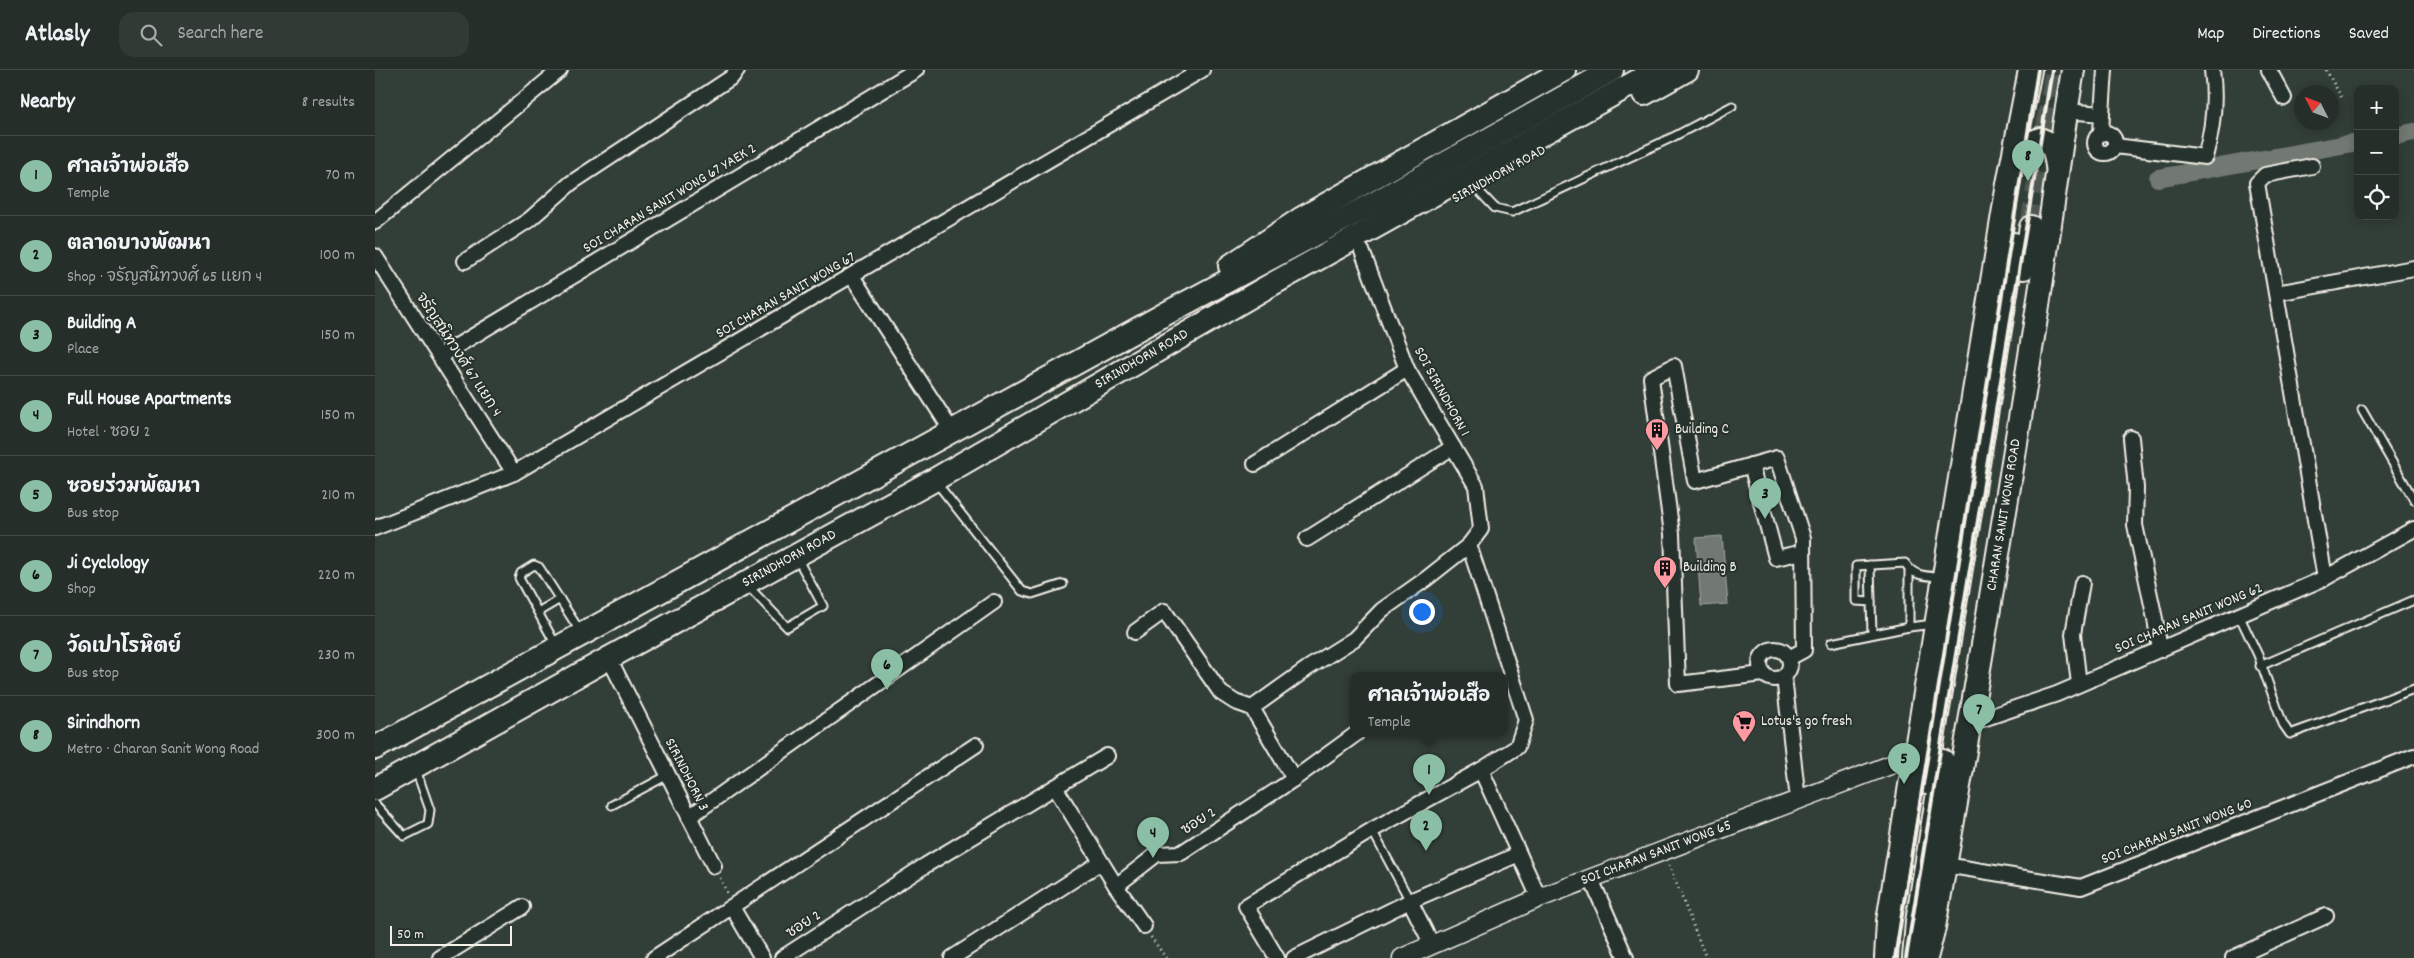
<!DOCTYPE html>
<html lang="en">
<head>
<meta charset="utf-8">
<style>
  body { margin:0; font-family:Dekko,"Playpen Sans Thai",sans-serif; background:#323a36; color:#f1f3f6 }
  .controls { position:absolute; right:15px; top:15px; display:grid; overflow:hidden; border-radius:10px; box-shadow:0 2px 12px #0003 }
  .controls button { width:45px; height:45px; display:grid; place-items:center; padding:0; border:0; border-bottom:1px solid #424a47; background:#262e2a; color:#f1f3f6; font:25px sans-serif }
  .compass { position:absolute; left:1919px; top:15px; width:45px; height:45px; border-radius:50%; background:#262e2a; box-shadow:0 2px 12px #0003; rotate:312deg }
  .scale { position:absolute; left:15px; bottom:12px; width:122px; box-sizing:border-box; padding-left:5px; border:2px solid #f4f1e8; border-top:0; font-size:14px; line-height:18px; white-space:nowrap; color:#f4f1e8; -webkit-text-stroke:4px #26332d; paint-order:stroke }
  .you { position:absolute; left:1046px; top:541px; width:18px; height:18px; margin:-12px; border:4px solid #fff; border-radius:50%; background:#1a73e8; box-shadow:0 0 0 8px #1a73e833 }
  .badge { display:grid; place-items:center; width:32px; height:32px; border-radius:50%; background:#8abfa5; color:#111; font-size:16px; font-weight:700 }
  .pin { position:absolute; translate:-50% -41px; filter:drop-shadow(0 1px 2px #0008) }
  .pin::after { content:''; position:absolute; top:26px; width:18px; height:15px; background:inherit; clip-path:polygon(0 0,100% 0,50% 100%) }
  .popup { position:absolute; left:975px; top:602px; width:158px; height:65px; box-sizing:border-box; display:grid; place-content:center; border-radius:10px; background:#262e2a; filter:drop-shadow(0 1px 4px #0005); font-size:16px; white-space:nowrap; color:#a4a8a8 }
  .popup b { font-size:19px; color:#f1f3f6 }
  .popup::after { content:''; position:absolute; left:50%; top:100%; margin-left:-10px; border:10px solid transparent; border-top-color:#262e2a }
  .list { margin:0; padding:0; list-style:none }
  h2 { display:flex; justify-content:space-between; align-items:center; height:65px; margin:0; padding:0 20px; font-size:21px }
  h2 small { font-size:16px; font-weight:400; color:#a4a8a8 }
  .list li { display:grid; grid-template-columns:32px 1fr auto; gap:15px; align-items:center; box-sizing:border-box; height:80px; padding:0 20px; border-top:1px solid #424a47 }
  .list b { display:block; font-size:19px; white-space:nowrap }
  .list p { margin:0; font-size:16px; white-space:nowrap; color:#a4a8a8 }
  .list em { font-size:16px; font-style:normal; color:#a4a8a8 }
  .icon { flex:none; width:28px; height:28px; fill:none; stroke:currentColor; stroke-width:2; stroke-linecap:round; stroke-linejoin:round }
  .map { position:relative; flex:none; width:2039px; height:888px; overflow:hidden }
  header { display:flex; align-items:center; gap:30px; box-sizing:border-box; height:70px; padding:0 25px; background:#262e2a; border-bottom:1px solid #424a47 }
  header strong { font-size:24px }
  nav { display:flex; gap:28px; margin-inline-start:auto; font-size:18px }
  .search { width:350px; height:45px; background:#323a36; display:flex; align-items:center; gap:12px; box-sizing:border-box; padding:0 18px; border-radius:15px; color:#a4a8a8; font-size:19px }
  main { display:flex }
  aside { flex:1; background:#262e2a }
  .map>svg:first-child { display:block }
  .water { fill:#727972; stroke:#a6a9a1 }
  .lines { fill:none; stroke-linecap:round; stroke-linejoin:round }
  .canal { stroke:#727972; stroke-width:18 }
  .primary-tunnel { stroke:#4f5952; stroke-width:22; stroke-dasharray:22 11; stroke-linecap:butt }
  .service-casing { stroke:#f4f1e8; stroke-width:11 }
  .minor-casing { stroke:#f4f1e8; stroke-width:18 }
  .tertiary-casing { stroke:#f4f1e8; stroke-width:21 }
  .primary-casing { stroke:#f4f1e8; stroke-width:26 }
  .path { stroke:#f4f1e8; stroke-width:3; stroke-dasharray:1 4; stroke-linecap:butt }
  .service { stroke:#26332d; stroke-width:7 }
  .minor { stroke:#26332d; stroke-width:14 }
  .tertiary { stroke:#26332d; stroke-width:18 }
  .primary { stroke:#26332d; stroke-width:22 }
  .rail { stroke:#f4f1e8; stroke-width:4 }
  .labels { text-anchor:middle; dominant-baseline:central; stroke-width:4; stroke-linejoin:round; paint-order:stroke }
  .street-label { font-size:15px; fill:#f4f1e8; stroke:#26332d }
  .poi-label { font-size:15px; fill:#f4f1e8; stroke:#26332d; text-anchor:start }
</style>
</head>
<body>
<header>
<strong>Atlasly</strong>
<div class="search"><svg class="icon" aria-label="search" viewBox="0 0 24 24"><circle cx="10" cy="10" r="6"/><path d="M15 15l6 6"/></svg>Search here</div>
<nav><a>Map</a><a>Directions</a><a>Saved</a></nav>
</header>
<main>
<aside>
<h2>Nearby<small>8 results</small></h2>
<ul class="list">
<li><span class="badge">1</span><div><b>ศาลเจ้าพ่อเสือ</b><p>Temple</p></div><em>70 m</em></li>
<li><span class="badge">2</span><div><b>ตลาดบางพัฒนา</b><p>Shop · จรัญสนิทวงศ์ 65 แยก 4</p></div><em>100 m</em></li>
<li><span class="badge">3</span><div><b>Building A</b><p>Place</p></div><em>150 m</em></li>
<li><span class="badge">4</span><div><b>Full House Apartments</b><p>Hotel · ซอย 2</p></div><em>150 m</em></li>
<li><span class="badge">5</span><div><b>ซอยร่วมพัฒนา</b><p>Bus stop</p></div><em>210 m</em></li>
<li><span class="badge">6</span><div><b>Ji Cyclology</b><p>Shop</p></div><em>220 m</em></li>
<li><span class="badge">7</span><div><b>วัดเปาโรหิตย์</b><p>Bus stop</p></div><em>230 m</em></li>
<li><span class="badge">8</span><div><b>Sirindhorn</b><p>Metro · Charan Sanit Wong Road</p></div><em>300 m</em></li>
</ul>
</aside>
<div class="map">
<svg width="2039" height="888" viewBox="0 0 2039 888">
  <rect width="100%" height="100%" fill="#323e38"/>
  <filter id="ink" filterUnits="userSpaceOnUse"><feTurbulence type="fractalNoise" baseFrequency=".02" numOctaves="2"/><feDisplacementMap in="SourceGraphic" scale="10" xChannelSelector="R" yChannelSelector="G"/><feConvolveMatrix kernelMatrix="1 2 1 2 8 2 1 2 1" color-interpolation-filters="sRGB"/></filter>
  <g filter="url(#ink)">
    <polygon class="water" points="1347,466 1353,534 1326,536 1321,468"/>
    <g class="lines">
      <g class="canal">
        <polyline points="2020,66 2039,62"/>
        <polyline points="1783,108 1983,72"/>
      </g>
      <polyline class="primary-tunnel" points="1656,157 1681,0"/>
      <g class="service-casing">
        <g id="service">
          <polyline points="1101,118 1120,138 1137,142 1298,67 1357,36"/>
          <polyline points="1987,340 2039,430"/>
          <polyline points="561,412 647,521 657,524 688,514"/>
          <polyline points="1495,495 1496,532"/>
          <polyline points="373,516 412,557 448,536 422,488"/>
          <polyline points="163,542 185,529"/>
          <polyline points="1864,545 1883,585 1908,654 1915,664 2039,619"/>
          <polyline points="1534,557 1534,500"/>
          <path d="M1497,564L1496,532L1481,531V496L1530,493C1539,507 1551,506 1567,507"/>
          <polyline points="1456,573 1534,557 1559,554"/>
          <polyline points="181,575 144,508 146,503 159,495 164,497 205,561"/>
          <polyline points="1885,596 2039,530"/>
          <polyline points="0,734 29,766 53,754 55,740 41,700"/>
          <polyline points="237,735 293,705"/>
          <polyline points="997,760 1035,831"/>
        </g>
      </g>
      <g class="minor-casing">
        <g id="minor">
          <polyline points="1894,0 1909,28"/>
          <polyline points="1691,41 1727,44 1726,64"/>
          <polyline points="1727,44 1730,0"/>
          <circle cx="1730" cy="73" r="10"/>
          <path d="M1740,76L1830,87C1838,59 1841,29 1837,0"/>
          <polyline points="1937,96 1890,105 1882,113 1950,508"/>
          <polyline points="0,152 185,0"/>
          <polyline points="0,186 139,403"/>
          <polyline points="90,191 154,150 196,113 357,7 362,0"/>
          <polyline points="477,206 577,361"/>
          <polyline points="1901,223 2039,198"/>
          <polyline points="65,286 541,0"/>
          <polyline points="1756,368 1761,418 1760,455 1780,549 1785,580"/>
          <polyline points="880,394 1032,299"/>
          <polyline points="1376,395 1401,488 1428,482"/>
          <polyline points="0,458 139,403 827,0"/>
          <polyline points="932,469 1078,377"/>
          <polyline points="760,562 789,541 846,623 860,632 877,638"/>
          <circle cx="1400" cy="594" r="15"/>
          <polyline points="234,588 339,796"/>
          <polyline points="1388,604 1303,614 1297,464 1276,308 1299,296 1320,411 1402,388 1428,468 1429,580 1414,588"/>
          <polyline points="1409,607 1423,730"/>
          <polyline points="1704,614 1698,564 1707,513"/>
          <polyline points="1596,653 1682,624 1950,508 2039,459"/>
          <polyline points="1106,700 1164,828"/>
          <polyline points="919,709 981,664"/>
          <polyline points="680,717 732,686"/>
          <polyline points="314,747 619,532"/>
          <polyline points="1570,795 1706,817 2039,686"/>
          <polyline points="1216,809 1251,888"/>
          <polyline points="741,816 769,856"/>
          <polyline points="1035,831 1057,875"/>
          <polyline points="357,837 387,888"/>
          <polyline points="65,888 147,837"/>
          <polyline points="279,888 601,675"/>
          <polyline points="407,888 551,795 680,717 741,816 782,784 806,783 919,709 877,638 933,598 979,569 1007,540 1051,509 1094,475 1106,459 1101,416 1032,299 987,181"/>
          <polyline points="577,888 726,792"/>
          <polyline points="902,888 871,836 997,760 1106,700 1142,677 1151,650 1094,475"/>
          <polyline points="919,888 1035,831 1144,784"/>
          <polyline points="1858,888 1951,846"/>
        </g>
      </g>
      <g class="tertiary-casing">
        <g id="tertiary">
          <path id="s1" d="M1027,888L1164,828L1539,686"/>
        </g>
      </g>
      <g class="primary-casing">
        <g id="primary">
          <polyline points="1269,24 1312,0"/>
          <path d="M1639,92L1649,76L1665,69C1679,74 1680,82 1682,96"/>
          <polyline points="855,196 927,148 1189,0"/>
          <polyline points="1649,198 1656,157"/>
          <polyline points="0,678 792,243 1001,132 1237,0"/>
          <polyline points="1551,712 1639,174"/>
          <path id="s2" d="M0,719L234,588L559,410L892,217L1282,0"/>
          <polyline points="1511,888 1513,851 1609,260 1633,114 1655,0"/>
          <polyline points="1539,888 1542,852 1568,691"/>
          <path id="s3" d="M1551,888L1559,857C1597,648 1631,438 1664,229C1676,152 1685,76 1698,0"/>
        </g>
      </g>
      <g class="path">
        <polyline points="1951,0 1967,28"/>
        <polyline points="1294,795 1331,888"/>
        <polyline points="345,808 352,823"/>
        <polyline points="776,867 791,888"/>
      </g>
      <use href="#service" class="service"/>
      <use href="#minor" class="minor"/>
      <use href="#tertiary" class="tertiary"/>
      <use href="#primary" class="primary"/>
      <g class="rail">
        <polyline points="1520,888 1663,0"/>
        <polyline points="1531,888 1677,0"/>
      </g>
    </g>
  </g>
  <defs>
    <g id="building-pin" transform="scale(1.25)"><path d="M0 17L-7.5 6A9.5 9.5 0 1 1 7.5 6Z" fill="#ff9aa2" stroke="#26332d"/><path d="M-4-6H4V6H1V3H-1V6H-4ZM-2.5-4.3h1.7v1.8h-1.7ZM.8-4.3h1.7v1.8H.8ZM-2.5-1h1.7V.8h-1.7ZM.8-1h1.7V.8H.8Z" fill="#111"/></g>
    <g id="supermarket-pin" transform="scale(1.25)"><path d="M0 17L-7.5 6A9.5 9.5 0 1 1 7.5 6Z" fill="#ff9aa2" stroke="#26332d"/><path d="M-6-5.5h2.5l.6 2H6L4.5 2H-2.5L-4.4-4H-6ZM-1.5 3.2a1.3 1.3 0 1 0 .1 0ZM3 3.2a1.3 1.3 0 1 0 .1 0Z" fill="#111"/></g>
  </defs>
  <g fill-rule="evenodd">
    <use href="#building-pin" x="1282" y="360"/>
    <use href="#building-pin" x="1290" y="498"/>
    <use href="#supermarket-pin" x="1369" y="652"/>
  </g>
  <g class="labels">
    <g class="street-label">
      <text transform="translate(1124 105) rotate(-29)">SIRINDHORN ROAD</text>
      <text transform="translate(295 129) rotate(-31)">SOI CHARAN SANIT WONG 67 YAEK 2</text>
      <text transform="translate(411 226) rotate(-30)">SOI CHARAN SANIT WONG 67</text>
      <text transform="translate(83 285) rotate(57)">จรัญสนิทวงศ์ 67 แยก 4</text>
      <text stroke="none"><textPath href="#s2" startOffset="879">SIRINDHORN ROAD</textPath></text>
      <text transform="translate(1066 322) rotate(61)">SOI SIRINDHORN 1</text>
      <text stroke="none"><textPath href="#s3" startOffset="450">CHARAN SANIT WONG ROAD</textPath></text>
      <text stroke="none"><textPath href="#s2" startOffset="474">SIRINDHORN ROAD</textPath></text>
      <text transform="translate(1814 549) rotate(-23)">SOI CHARAN SANIT WONG 62</text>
      <text transform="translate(311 705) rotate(63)">SIRINDHORN 3</text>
      <text transform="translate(824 752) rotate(-33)">ซอย 2</text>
      <text transform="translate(1802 762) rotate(-21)">SOI CHARAN SANIT WONG 60</text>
      <text stroke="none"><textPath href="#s1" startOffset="275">SOI CHARAN SANIT WONG 65</textPath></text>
      <text transform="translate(429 855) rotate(-33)">ซอย 2</text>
    </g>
    <g class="poi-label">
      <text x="1300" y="360">Building C</text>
      <text x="1308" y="498">Building B</text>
      <text x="1386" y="652">Lotus's go fresh</text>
    </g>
  </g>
</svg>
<div class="controls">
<button>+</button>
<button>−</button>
<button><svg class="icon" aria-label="locate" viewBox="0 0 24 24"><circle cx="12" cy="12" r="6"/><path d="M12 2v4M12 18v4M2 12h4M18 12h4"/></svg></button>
</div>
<svg class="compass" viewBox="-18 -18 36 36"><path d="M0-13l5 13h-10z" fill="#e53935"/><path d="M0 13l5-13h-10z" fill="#a4a8a8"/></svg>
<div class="scale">50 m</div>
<div class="you"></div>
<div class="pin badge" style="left:1054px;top:725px">1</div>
<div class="popup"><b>ศาลเจ้าพ่อเสือ</b>Temple</div>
<div class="pin badge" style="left:1051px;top:781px">2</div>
<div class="pin badge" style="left:1390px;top:449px">3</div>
<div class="pin badge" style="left:778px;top:788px">4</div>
<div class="pin badge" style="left:1529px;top:714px">5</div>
<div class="pin badge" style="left:512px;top:620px">6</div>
<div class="pin badge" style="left:1604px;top:665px">7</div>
<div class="pin badge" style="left:1653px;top:111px">8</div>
</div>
</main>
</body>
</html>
